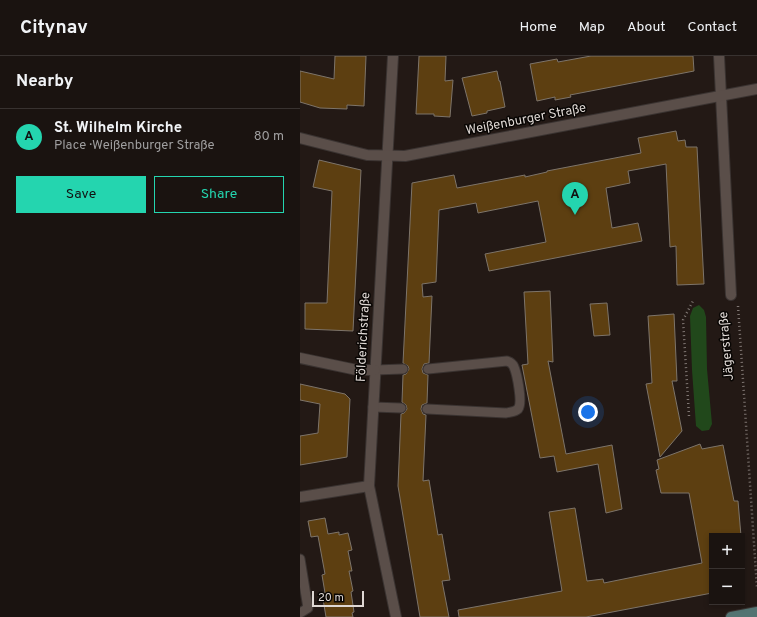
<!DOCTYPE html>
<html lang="en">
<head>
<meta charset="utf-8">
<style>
  body { margin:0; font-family:Overpass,sans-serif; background:#27201e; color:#f1f3f6 }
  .controls { position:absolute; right:12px; bottom:12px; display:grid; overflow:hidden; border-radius:0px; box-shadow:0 2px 6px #0003 }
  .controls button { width:36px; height:36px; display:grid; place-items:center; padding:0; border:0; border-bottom:1px solid #383230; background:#1a1310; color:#f1f3f6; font:20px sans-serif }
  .scale { position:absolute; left:12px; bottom:10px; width:52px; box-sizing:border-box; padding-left:4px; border:2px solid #dfd8d4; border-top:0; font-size:11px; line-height:14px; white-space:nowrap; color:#dfd8d4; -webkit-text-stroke:3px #090604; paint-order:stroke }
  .you { position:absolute; left:288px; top:356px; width:14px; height:14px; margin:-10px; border:3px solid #fff; border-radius:50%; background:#1a73e8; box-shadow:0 0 0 6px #1a73e833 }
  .badge { display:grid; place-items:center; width:26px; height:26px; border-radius:50%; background:#24d5af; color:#111; font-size:13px; font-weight:700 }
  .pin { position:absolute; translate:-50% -33px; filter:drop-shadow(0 1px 2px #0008) }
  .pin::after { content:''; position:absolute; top:21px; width:14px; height:12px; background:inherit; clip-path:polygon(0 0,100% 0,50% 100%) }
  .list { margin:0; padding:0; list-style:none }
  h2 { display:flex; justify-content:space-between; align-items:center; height:52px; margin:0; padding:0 16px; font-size:17px }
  h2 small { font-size:13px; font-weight:400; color:#9f9e9f }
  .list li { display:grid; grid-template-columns:26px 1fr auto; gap:12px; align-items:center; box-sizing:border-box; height:56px; padding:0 16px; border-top:1px solid #383230 }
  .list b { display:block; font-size:15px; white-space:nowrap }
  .list p { margin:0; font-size:13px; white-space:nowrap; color:#9f9e9f }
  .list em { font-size:13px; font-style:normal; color:#9f9e9f }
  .actions { display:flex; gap:8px; padding:12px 16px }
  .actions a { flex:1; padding:9px 0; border:1px solid #24d5af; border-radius:0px; text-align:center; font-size:14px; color:#24d5af }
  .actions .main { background:#24d5af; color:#111 }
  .map { position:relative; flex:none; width:457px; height:561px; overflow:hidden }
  header { display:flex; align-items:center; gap:24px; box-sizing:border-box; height:56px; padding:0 20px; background:#1a1310; border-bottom:1px solid #383230 }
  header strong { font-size:19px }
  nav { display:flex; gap:22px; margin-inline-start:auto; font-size:14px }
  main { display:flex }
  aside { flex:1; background:#1a1310 }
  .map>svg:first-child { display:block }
  .green { fill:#21481b }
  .building { fill:#5d3f11; stroke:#7d746a }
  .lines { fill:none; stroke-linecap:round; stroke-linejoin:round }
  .lane-casing { stroke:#3a3331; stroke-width:11 }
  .street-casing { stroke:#3a3331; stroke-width:12 }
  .secondary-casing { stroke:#3a3331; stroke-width:12 }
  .path { stroke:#7f7672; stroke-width:2.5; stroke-dasharray:1 3; stroke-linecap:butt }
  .lane { stroke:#5a4e49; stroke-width:9 }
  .street { stroke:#5a4e49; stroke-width:10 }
  .secondary { stroke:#537472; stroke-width:10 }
  .labels { text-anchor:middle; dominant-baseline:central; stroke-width:3; stroke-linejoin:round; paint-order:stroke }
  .street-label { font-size:13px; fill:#dfd8d4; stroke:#090604 }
</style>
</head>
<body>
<header>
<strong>Citynav</strong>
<nav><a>Home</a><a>Map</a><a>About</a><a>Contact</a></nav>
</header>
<main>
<aside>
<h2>Nearby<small></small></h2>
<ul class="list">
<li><span class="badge">A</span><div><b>St. Wilhelm Kirche</b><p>Place · Weißenburger Straße</p></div><em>80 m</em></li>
</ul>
<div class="actions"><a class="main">Save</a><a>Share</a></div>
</aside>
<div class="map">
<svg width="457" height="561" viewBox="0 0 457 561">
  <rect width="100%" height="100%" fill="#231915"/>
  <polygon class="green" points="399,249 404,254 406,261 407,313 412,368 409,374 402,375 396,370 392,314 390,260 393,252"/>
  <g class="building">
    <polygon points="35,0 66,0 64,50 47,49 47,53 20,52 0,46 0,15 34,23"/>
    <polygon points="119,0 146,0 145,25 153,24 150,61 134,60 134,58 116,58"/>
    <polygon points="291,0 393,0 394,15 270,39 271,41 255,44 255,41 237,45 230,8 257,3 258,6"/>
    <polygon points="197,15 199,25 200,25 205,51 187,55 187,57 172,60 162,22"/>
    <polygon points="376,75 378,85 385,84 386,91 397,91 404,228 377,229 376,190 370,191 366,108 328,115 330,127 306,132 312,172 338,167 342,185 189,215 185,198 246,186 238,145 178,157 176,147 139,154 136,226 122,228 123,241 132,240 129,307 124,308 122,313 123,317 128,319 127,347 122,349 121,353 123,358 126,359 123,425 129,424 138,479 142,478 150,524 142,525 149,561 120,561 98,430 101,358 104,357 107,353 106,349 102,346 103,319 106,318 109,313 108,310 103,307 112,127 154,119 157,132 225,119 225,121 247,116 247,115 341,97 338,82"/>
    <polygon points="19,104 61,114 53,275 5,273 5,247 27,247 32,135 13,131"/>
    <polygon points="250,235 253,306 248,305 266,398 312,389 322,453 306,457 298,408 257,416 254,400 240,402 222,309 228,308 224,236"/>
    <polygon points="307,247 310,279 294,280 290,248"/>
    <polygon points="374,258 377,325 372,325 382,375 360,401 346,328 352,327 348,260"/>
    <polygon points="0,328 45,338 50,343 47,401 0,409 0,380 18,377 20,348 0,344"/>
    <polygon points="400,388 402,393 423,389 434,445 438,445 441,480 412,480 412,537 286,561 159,561 158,554 262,535 249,456 275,452 287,525 303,523 304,527 402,507 389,437 361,437 356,414 359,413 357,404"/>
    <polygon points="25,462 28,478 39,476 39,479 48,477 52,494 48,495 52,515 49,515 53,535 51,536 54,556 52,557 53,561 26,561 22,537 25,537 22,519 25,518 18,480 11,481 8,465"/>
  </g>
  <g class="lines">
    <g class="lane-casing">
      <g id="lane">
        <polyline points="75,314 103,313"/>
        <polyline points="73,351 101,352"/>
        <path d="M127,353L206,357C210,356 215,356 218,353C223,347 217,318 214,311C213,308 210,306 207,305L128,313"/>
        <polyline points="0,503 8,552 0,557"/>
      </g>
    </g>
    <g class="street-casing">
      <g id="street">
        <polyline points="93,0 69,430 96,561"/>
        <polyline points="419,0 431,239"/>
        <polyline points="0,82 67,99 105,100 457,33"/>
        <polyline points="0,302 57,314 75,314"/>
        <polyline points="0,441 69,430"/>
      </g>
    </g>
    <g class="secondary-casing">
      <polyline id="secondary" points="431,561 457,556"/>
    </g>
    <g class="path">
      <polyline points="438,250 457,532"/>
      <polyline points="389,360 383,264 393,245"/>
    </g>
    <use href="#lane" class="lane"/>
    <use href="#street" class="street"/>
    <use href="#secondary" class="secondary"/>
  </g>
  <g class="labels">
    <g class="street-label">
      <text transform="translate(226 64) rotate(-11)">Weißenburger Straße</text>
      <text transform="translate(64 281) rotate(-87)">Földerichstraße</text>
      <text transform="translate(427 290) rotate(-95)">Jägerstraße</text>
    </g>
  </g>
</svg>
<div class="controls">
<button>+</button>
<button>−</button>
</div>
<div class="scale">20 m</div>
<div class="you"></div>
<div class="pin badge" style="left:275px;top:159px">A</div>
</div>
</main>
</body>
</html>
